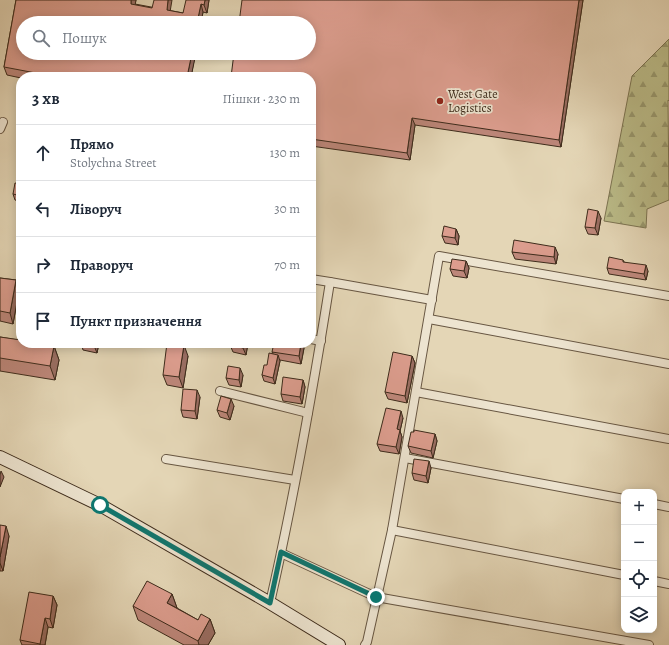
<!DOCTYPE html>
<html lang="uk">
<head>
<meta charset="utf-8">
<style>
  body { margin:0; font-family:Alegreya,serif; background:#f2f2f3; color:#1f2937 }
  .controls { position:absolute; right:12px; bottom:12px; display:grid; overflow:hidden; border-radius:8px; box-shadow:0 2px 10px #0003 }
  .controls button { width:36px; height:36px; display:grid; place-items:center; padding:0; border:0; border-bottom:1px solid #e0e1e3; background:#fff; color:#1f2937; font:20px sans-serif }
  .stop { position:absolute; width:12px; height:12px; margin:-9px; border:3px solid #0f766e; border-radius:50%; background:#fff }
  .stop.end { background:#0f766e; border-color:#fff; box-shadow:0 1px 4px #0008 }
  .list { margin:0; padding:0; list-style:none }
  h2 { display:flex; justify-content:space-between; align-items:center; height:52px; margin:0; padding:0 16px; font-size:17px }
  h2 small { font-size:13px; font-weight:400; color:#747a83 }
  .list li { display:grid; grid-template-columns:26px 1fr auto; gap:12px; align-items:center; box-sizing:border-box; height:56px; padding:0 16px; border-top:1px solid #e0e1e3 }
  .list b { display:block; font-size:15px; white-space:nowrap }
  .list p { margin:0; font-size:13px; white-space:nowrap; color:#747a83 }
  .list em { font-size:13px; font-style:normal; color:#747a83 }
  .icon { flex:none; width:22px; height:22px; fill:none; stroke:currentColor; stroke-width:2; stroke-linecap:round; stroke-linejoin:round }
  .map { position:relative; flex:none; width:669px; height:645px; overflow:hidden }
  .search { position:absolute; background:#fff; box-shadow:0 2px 10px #0003; left:16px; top:16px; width:300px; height:44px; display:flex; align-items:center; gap:10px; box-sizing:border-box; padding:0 14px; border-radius:22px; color:#747a83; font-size:15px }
  .panel { position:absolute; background:#fff; box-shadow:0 2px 10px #0003; left:16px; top:72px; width:300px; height:276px; border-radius:16px }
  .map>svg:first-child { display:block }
  .forest { fill:url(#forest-firs); stroke:#7c7452 }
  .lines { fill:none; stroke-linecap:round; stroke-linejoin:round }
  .minor-casing { stroke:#675642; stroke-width:10 }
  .secondary-casing { stroke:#3d2b1b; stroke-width:14 }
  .minor { stroke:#ede4d0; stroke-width:8 }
  .secondary { stroke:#ede4d0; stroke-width:12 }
  .wall { fill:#bd877a; stroke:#3d2b1b }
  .shaded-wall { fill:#9a6e63; stroke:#3d2b1b }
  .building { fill:#dc9d8e; stroke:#3d2b1b }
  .route { stroke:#0f766e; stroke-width:5 }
  .poi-dot { fill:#8f2418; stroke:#ede4d0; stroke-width:1.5 }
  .labels { text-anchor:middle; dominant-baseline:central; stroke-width:3.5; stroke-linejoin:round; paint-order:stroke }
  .poi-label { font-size:12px; fill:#3d2b1b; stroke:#ede4d0; text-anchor:start }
</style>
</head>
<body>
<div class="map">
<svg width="669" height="645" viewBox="0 0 669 645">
  <defs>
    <pattern id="forest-firs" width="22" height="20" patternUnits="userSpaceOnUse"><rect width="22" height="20" fill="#bbbc89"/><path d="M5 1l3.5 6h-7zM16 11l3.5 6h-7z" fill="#99996f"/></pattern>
  </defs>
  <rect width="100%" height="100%" fill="#e4d6b6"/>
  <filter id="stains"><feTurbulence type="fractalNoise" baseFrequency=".005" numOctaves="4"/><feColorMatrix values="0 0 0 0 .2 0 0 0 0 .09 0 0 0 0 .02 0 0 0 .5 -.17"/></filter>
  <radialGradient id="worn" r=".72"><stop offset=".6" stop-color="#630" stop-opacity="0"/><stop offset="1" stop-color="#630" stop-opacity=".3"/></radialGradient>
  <polygon class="forest" points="669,39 669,101 668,100 669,200 647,209 646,228 604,221 632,76"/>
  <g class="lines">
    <g class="minor-casing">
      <g id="minor">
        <polyline points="0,129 3,122"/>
        <polyline points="311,279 330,282"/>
        <polyline points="429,319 669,364"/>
        <polyline points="311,339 321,341"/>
        <polyline points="220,391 308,413"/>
        <polyline points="416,392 669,439"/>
        <polyline points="405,458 624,499"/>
        <polyline points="166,459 295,480"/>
        <polyline points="654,504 669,507"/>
        <polyline points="392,530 624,575"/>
        <polyline points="281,553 376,597 649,645"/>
        <polyline points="654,581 669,584"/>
        <path d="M270,603C294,497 313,390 330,282L432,300"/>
        <polyline points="365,645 367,642 392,530 439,256 669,296"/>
      </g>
    </g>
    <g class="secondary-casing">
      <polyline id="secondary" points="0,457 100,505 270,603 339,645"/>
    </g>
    <use href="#minor" class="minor"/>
    <use href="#secondary" class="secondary"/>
  </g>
  <g class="wall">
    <polygon points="16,0 136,0 135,4 183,13 209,0 207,13 203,12 191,77 21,77 21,78 7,75 4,67"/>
    <polygon points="583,0 561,147 415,125 410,160 311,146 311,77"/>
    <polygon points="21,184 21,202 15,200 13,194"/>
    <polygon points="601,218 598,235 588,234 585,227"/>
    <polygon points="456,229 459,236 458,245 445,243 442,236"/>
    <polygon points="512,252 558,254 556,264 515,259"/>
    <polygon points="623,260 624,262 648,271 646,280 609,274 607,268"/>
    <polygon points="466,261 469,268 467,278 453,276 450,269"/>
    <polygon points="0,278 16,280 19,291 13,324 0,321"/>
    <polygon points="0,337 54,346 59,360 55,380 0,371"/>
    <polygon points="81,343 99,343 97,353 83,350"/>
    <polygon points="206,343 219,343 218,347 206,344"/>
    <polygon points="248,343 246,355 233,352 230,345"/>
    <polygon points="304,348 301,364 280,360 280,361 275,384 264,381 262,375 273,354 272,352"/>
    <polygon points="188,356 183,388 167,385 163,375"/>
    <polygon points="412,356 415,363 407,403 388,399 385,392"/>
    <polygon points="243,375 241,387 229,385 226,378"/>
    <polygon points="303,380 305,387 302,404 283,401 281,394"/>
    <polygon points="200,397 197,419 183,417 181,410"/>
    <polygon points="234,406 230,420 220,417 217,410"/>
    <polygon points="403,418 400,431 402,437 399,454 380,451 377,444"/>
    <polygon points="435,434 437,441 433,458 411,453 408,446"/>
    <polygon points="431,468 428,483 414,480 412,473"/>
    <polygon points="0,525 9,536 3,571 0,571"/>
    <polygon points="172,594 177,608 198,620 210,619 215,633 208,645 184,645 138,620 133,606"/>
    <polygon points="53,596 57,605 53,628 48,627 45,645 22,645 20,640"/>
  </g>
  <g class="shaded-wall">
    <polygon points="131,0 136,0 134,11 131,4"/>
    <polygon points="168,0 172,0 169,18 167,10"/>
    <polygon points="205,0 209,0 207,13 204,5"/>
    <polygon points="579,0 583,0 561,147 559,140"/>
    <polygon points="201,4 203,12 201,23 197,23"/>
    <polygon points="192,53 196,53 191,77 187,77"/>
    <polygon points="412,118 415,125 410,160 407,153"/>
    <polygon points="598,211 601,218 598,235 595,228"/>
    <polygon points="456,229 459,236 458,245 455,238"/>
    <polygon points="555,247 558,254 556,264 554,257"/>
    <polygon points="466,261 469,268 467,278 464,271"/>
    <polygon points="646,265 648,271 646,280 644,274"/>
    <polygon points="16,280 19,291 13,324 10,313"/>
    <polygon points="311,280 315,290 311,305 312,307 311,313"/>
    <polygon points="93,343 99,343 97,353"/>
    <polygon points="244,343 248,343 246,355 243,348"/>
    <polygon points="301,343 302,343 304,348 301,364 299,356"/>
    <polygon points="184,345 188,356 183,388 179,377"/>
    <polygon points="54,346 59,360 55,380 50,366"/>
    <polygon points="278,355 280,361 275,384 273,378"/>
    <polygon points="412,356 415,363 407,403 405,396"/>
    <polygon points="240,368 243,375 241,387 239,380"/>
    <polygon points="303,380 305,387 302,404 300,397"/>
    <polygon points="197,390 200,397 197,419 195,411"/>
    <polygon points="231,399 234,406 230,420 227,413"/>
    <polygon points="401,411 403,418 400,431 402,437 399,454 396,447 397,429"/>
    <polygon points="435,434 437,441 433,458 431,451"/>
    <polygon points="429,461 431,468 428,483 426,476"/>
    <polygon points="1,471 4,477 0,487 0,475"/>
    <polygon points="6,526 9,536 3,571 0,563 0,557"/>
    <polygon points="172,594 177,608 167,603"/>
    <polygon points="53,596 57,605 53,628 50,619"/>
    <polygon points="45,618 48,627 45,645 40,645 40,644"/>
    <polygon points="210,619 215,633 208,645 199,645 198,641"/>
  </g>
  <g class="building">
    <polygon points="16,0 131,0 131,4 152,8 154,0 168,0 167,10 183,13 186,0 205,0 204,5 201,4 197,23 23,23 23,53 192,53 187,77 57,77 4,67"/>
    <polygon points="242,0 579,0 559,140 412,118 407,153 311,139 311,77 231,77 234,53 309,53 309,23 239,23"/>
    <polygon points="15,183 21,184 21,196 13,194"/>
    <polygon points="588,209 598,211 595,228 585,227"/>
    <polygon points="444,226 456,229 455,238 442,236"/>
    <polygon points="514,240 555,247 554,257 512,252"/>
    <polygon points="609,257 623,260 623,262 646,265 644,274 607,268"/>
    <polygon points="452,259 466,261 464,271 450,269"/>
    <polygon points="0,278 16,280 10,313 0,311"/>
    <polygon points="0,337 21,340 21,343 37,343 54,346 50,366 0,358"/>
    <polygon points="167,343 184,345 179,377 163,375"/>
    <polygon points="231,343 244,343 243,348 230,345"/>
    <polygon points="274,343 301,343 299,356 272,352"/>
    <polygon points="393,352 412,356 405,396 385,392"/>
    <polygon points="269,353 278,355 273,378 262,375 264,365 267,365"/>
    <polygon points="228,366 240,368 239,380 226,378"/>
    <polygon points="283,377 303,380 300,397 281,394"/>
    <polygon points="183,389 197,390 195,411 181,410"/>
    <polygon points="221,396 231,399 227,413 217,410"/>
    <polygon points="386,408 401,411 397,429 400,430 396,447 377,444"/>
    <polygon points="414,430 435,434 431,451 408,446 411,432 414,432"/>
    <polygon points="414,459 429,461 426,476 412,473"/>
    <polygon points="0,525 6,526 0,557"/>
    <polygon points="147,581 172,594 167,603 198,620 201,614 210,619 198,641 133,606"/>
    <polygon points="29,592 53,596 50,619 45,618 40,644 20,640"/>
  </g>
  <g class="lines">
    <polyline class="route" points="100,505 270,603 281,552 376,597"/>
  </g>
  <circle class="poi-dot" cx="440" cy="101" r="4"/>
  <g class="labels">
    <g class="poi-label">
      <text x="448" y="94">West Gate<tspan x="448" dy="14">Logistics</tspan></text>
    </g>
  </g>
  <rect width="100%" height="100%" filter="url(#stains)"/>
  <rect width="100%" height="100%" fill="url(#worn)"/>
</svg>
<div class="controls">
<button>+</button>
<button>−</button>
<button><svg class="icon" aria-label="locate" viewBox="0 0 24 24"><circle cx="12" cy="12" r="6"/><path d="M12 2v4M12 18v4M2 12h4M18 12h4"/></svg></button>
<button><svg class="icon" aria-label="layers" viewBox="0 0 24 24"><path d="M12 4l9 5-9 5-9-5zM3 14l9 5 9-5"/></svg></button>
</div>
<div class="stop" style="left:100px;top:505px"></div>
<div class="stop end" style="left:376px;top:597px"></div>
<div class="search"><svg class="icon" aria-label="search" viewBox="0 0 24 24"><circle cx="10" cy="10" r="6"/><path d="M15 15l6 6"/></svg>Пошук</div>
<section class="panel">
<h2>3 хв<small>Пішки · 230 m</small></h2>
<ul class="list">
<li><svg class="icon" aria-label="ahead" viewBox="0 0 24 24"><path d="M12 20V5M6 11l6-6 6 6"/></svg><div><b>Прямо</b><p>Stolychna Street</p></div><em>130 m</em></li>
<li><svg class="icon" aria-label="left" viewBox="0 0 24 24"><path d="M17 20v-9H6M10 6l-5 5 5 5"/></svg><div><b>Ліворуч</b></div><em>30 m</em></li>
<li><svg class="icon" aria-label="right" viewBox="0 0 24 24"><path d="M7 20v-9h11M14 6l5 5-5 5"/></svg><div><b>Праворуч</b></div><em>70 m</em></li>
<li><svg class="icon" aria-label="arrive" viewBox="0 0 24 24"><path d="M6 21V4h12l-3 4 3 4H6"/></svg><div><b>Пункт призначення</b></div></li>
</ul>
</section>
</div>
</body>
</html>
